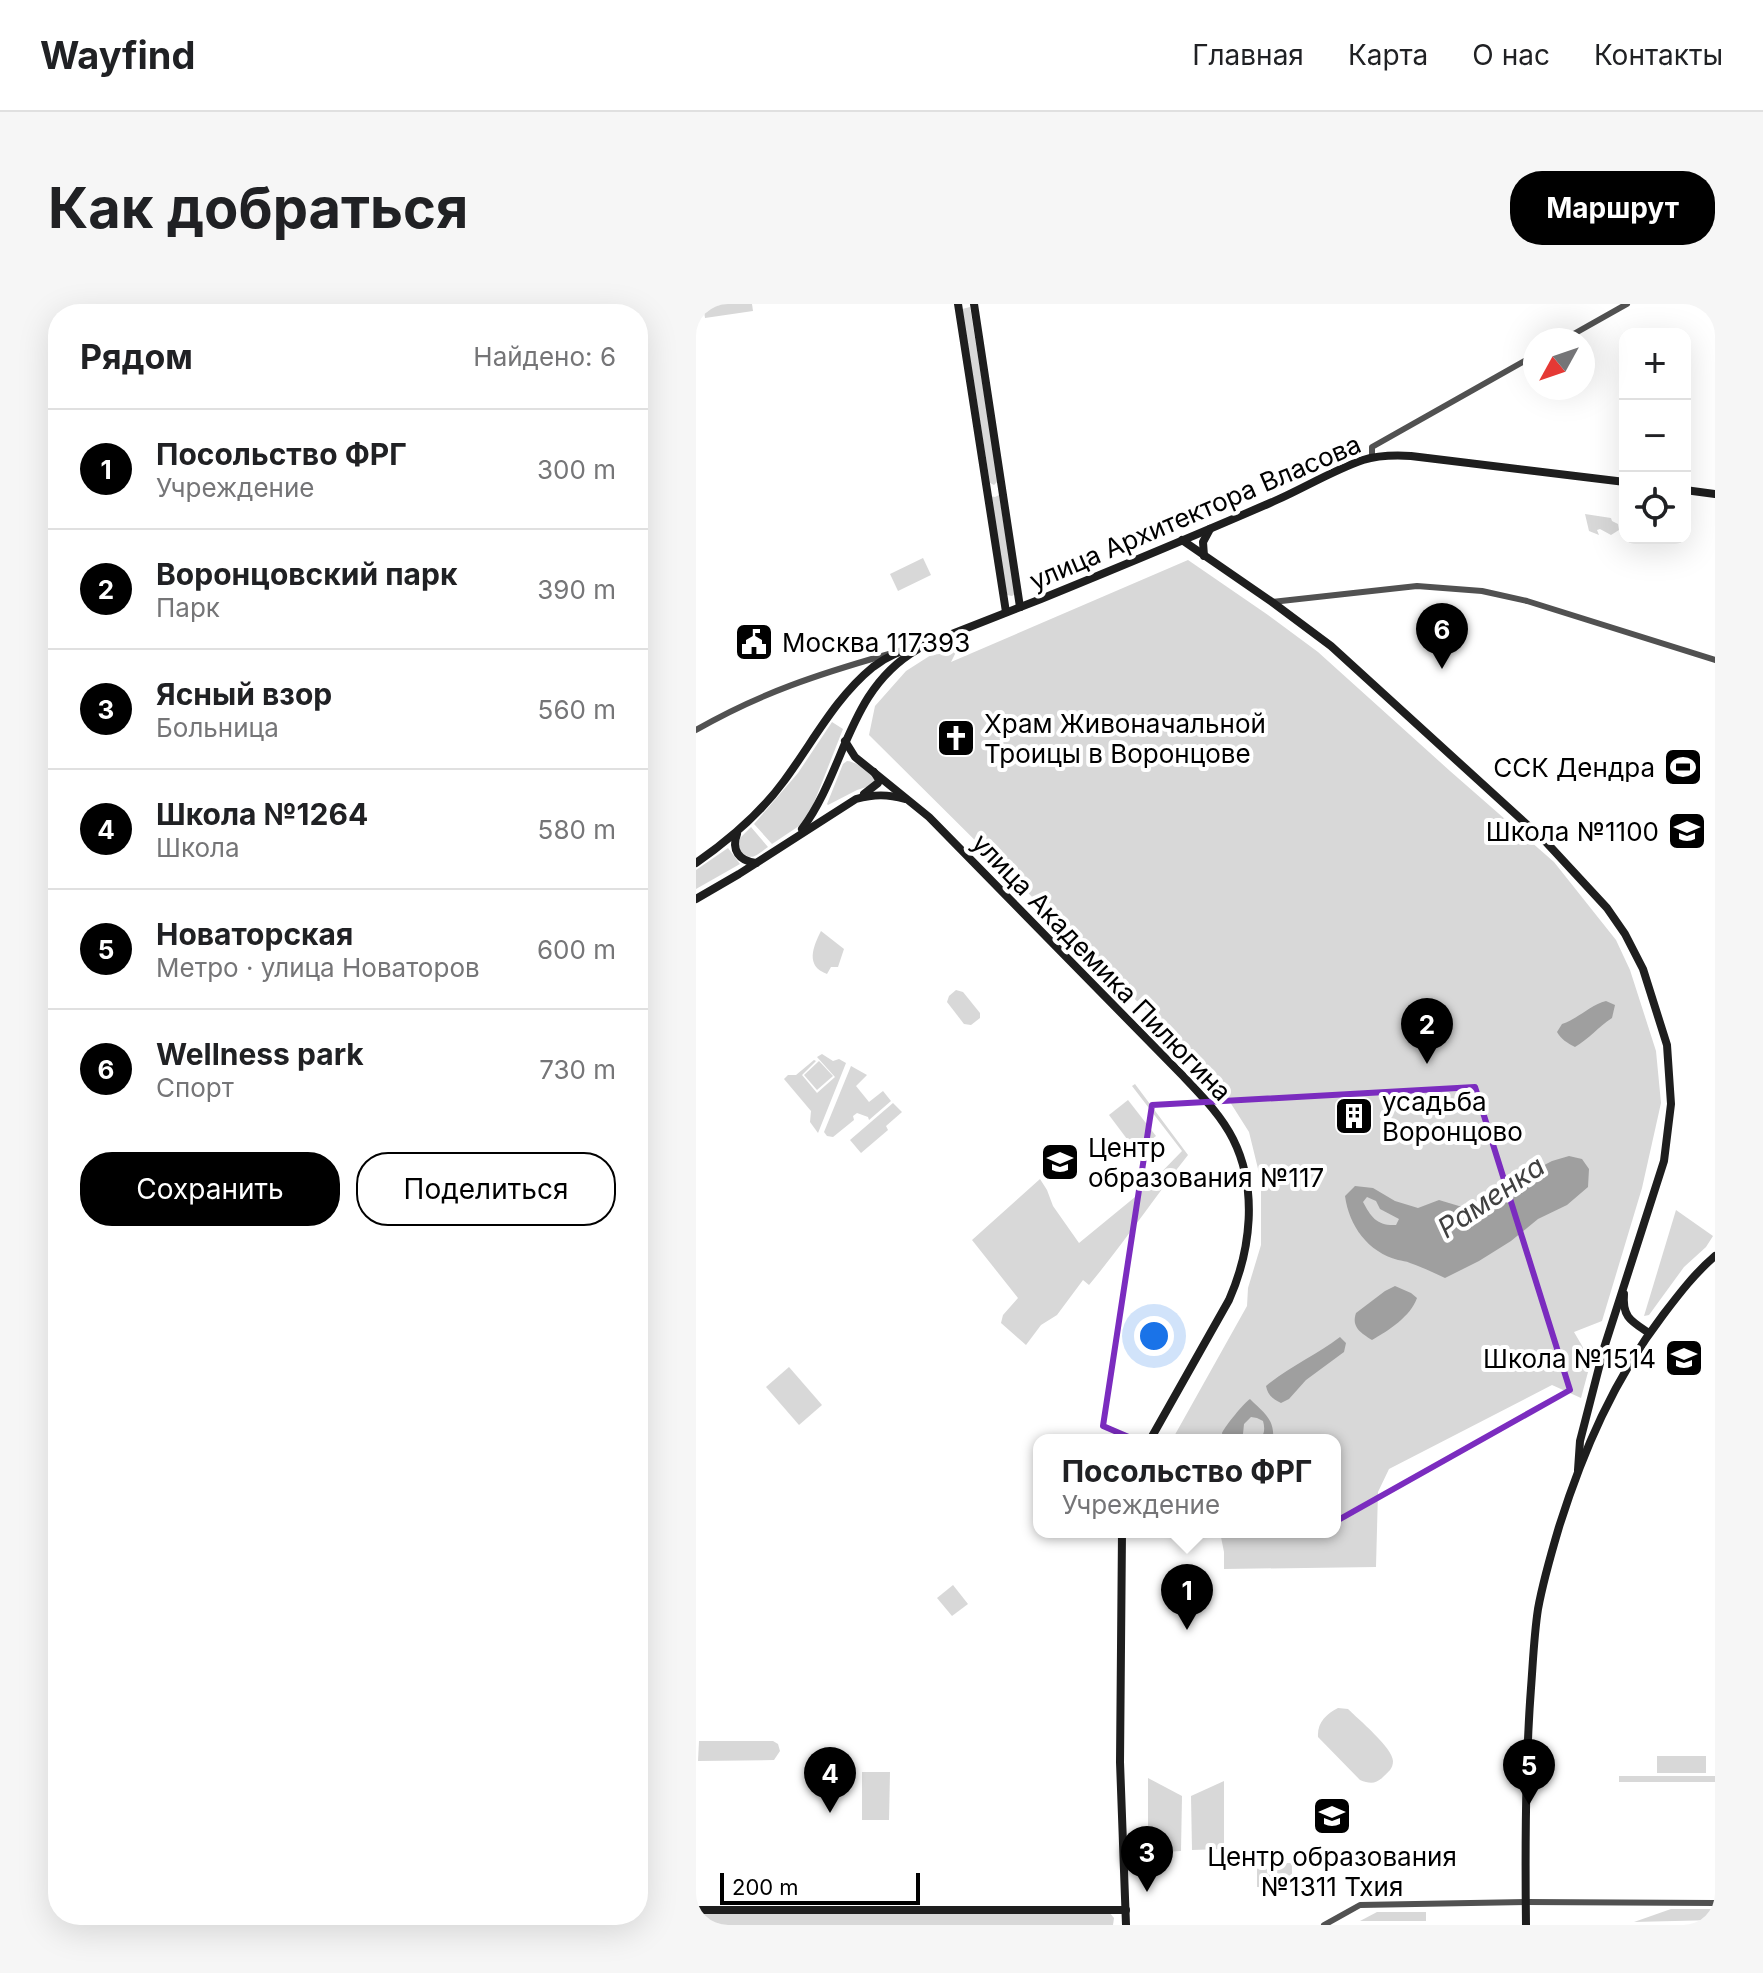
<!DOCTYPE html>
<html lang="ru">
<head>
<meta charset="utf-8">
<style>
  body { margin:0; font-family:Inter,sans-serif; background:#f6f6f6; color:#202124 }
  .controls { position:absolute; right:24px; top:24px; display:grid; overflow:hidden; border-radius:16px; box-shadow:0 8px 32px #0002 }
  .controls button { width:72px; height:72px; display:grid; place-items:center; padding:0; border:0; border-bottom:2px solid #e0e0e0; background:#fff; color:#202124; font:40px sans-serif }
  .compass { position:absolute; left:827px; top:24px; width:72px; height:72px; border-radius:50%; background:#fff; box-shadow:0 8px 32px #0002; rotate:230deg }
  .scale { position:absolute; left:24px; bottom:20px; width:200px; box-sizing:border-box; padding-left:8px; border:4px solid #000; border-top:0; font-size:22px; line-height:28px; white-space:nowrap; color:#000; -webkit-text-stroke:6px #fff; paint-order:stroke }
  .you { position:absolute; left:458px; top:1032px; width:28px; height:28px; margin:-20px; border:6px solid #fff; border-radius:50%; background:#1a73e8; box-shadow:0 0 0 12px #1a73e833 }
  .badge { display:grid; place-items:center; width:52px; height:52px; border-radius:50%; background:#000; color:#fff; font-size:26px; font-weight:700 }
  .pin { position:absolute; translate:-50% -66px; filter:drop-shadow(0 2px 4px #0008) }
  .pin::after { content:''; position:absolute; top:42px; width:28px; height:24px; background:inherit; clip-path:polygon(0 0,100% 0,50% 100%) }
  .popup { position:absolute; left:337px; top:1130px; width:308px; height:104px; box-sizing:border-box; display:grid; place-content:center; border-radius:16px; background:#fff; filter:drop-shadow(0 2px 6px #0005); font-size:26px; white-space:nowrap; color:#757577 }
  .popup b { font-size:30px; color:#202124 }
  .popup::after { content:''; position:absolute; left:50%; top:100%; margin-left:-16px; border:16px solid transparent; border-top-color:#fff }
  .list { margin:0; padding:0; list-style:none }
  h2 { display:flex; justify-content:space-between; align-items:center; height:104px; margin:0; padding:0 32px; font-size:34px }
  h2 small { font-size:26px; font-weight:400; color:#757577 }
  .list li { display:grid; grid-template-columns:52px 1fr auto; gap:24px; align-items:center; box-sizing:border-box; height:120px; padding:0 32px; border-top:2px solid #e0e0e0 }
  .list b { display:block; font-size:30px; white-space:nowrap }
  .list p { margin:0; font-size:26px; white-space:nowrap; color:#757577 }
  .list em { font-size:26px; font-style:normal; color:#757577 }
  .actions { display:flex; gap:16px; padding:24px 32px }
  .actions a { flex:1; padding:18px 0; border:2px solid #000; border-radius:32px; text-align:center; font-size:28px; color:#000 }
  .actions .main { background:#000; color:#fff }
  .icon { flex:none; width:44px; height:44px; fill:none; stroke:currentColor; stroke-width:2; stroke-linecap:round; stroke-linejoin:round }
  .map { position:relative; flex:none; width:1019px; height:1621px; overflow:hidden; border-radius:32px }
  header { display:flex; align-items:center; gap:48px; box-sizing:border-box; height:112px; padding:0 40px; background:#fff; border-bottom:2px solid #e0e0e0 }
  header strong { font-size:38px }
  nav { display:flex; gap:44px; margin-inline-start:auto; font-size:28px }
  .intro { display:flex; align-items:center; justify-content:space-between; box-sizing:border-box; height:192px; padding:0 48px }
  h1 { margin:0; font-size:56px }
  .button { padding:20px 36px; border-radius:32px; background:#000; color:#fff; font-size:28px; font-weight:700 }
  main { display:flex; gap:48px; padding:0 48px }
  aside { flex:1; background:#fff; border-radius:32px; box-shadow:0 8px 32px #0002 }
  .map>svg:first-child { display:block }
  .green { fill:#d8d8d8 }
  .water { fill:#9f9f9f; fill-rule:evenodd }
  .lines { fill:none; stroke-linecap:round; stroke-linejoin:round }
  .street { stroke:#515151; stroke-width:6 }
  .secondary { stroke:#1e1e1e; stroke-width:8 }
  .marked { fill:none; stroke:#7b2cbf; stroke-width:6; stroke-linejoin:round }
  .labels { text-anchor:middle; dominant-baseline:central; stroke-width:8; stroke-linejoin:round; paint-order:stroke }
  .street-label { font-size:26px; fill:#000; stroke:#fff }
  .poi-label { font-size:26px; fill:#000; stroke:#fff; text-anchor:start }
  .water-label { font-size:28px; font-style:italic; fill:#404040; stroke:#fff }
</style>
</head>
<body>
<header>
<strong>Wayfind</strong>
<nav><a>Главная</a><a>Карта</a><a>О нас</a><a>Контакты</a></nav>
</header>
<div class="intro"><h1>Как добраться</h1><a class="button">Маршрут</a></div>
<main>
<aside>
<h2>Рядом<small>Найдено: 6</small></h2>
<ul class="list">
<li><span class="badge">1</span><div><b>Посольство ФРГ</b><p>Учреждение</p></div><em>300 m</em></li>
<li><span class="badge">2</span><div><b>Воронцовский парк</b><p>Парк</p></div><em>390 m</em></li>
<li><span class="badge">3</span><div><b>Ясный взор</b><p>Больница</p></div><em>560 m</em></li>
<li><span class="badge">4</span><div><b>Школа №1264</b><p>Школа</p></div><em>580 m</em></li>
<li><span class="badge">5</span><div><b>Новаторская</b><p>Метро · улица Новаторов</p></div><em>600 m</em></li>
<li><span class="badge">6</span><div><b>Wellness park</b><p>Спорт</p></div><em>730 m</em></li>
</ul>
<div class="actions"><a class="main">Сохранить</a><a>Поделиться</a></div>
</aside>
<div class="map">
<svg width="1019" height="1621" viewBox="0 0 1019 1621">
  <rect width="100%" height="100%" fill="#fff"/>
  <g class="green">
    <polygon points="7,0 56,0 57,7 9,14"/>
    <polygon points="274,3 302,177 298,181 294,179 266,5"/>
    <polygon points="303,191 319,290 316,292 311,291 295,192 299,193"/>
    <polygon points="889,210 915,214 916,217 922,220 923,226 915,231 904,225 901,226 903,231 893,227"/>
    <polygon points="227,254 235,271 202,287 194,270"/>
    <polygon points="492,256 572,311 622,348 754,467 858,558 920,636 934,666 960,747 965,799 946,884 906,1017 878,1028 895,1057 885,1094 856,1081 693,1165 682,1188 680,1263 528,1265 528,1248 524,1228 639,1228 639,1136 476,1136 551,1002 552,984 565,941 565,877 553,828 534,798 462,718 173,431 179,402 210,367 235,351 260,348 255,358"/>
    <polygon points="136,418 147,425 114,509 103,522 76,540 58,520 102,469"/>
    <path d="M151,457C161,458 175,468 179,477L177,481L161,486L132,501L131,500L147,460Z"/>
    <path d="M55,523L72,543C58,553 55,558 42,545L44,534Z"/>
    <polygon points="32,544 44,560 0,585 0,566"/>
    <path d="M125,627L148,645L142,663H135L131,670C109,662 117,643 125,627Z"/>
    <polygon points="260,686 267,688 284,709 284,714 275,721 268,720 251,698 253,692"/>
    <polygon points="126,750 137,757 143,755 150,759 122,829 114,818 115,807 88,775 92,771 100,771 118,756 120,757 106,771 121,789 139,773 121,753"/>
    <polygon points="123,757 137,772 121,786 108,771"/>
    <polygon points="155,762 171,771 160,782 173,798 187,787 195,797 173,816 172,813 161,809 157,812 158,816 137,833 131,832 128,828"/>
    <path d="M439,780L492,851C458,894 428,939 393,981L387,976L361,1011L345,1021L330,1041L305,1019L307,1011L322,994L276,936L344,875L351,886L357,902L383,939L450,884L486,847L436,782Z"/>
    <polygon points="432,796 460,832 440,847 413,811"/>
    <polygon points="197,799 206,808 190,822 192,826 165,849 154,836"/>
    <polygon points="980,906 1017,932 1010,943 988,963 953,1011 948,1012"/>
    <polygon points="93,1063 126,1101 103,1121 70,1083"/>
    <polygon points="257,1281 272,1300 256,1312 241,1294"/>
    <path d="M642,1404L652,1405C662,1415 697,1444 697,1457C697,1465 692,1468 687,1473C680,1480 674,1480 664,1476L622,1433C621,1419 630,1410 642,1404Z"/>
    <polygon points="3,1437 77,1437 82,1440 84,1447 78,1456 2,1457"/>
    <rect x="961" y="1452" width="49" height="17"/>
    <polygon points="166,1468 194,1468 193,1516 166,1516"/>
    <rect x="923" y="1472" width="96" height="6"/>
    <polygon points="452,1474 486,1492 485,1547 452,1549"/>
    <polygon points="528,1477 528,1545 496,1546 495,1492"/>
    <polygon points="561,1554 580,1554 580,1559 596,1559 596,1584 561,1583"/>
    <polygon points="975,1605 1019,1605 1019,1616 938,1618"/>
    <polygon points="413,1608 418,1614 417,1621 0,1621 0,1610"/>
    <polygon points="681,1608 730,1608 730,1617 664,1617"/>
  </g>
  <g class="water">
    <path d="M910,697L919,701L916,714C902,723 893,735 879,743C871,739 865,735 861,728L866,720C882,715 894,701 910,697Z"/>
    <path d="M873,852L886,855L893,865L892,883L871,901L842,915L815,937L783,957L749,974C738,969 726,963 714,959C710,957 706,957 702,956C672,948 653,922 649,892L659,882L677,884L699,897L722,904L743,896L773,905L789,898L801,885L831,870L856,857ZM671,893L680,897L684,905L703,915L700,921C681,922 675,913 667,898Z"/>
    <path d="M699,982L715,989L721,994C715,1012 692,1027 676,1036C665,1029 655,1023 660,1009L689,987Z"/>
    <path d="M644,1033L650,1039L648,1048L610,1076L593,1095L585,1099C577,1095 572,1092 570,1082C593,1063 620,1051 644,1033Z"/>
    <path d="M554,1095C568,1109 579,1115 577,1136H563C569,1131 569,1124 567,1117L561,1114L555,1113L548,1120L547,1130L551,1136H527L526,1129C530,1121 547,1100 554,1095Z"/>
  </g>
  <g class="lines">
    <g class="street">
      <polyline points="867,36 931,0"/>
      <polyline points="676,154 676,143 839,51"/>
      <polyline points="576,298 721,282 786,287 831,297 1019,356"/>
      <path d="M0,426C64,389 123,370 193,350"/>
      <polyline points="628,1621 664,1601 830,1598 1019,1599"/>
    </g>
    <g class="secondary">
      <polyline points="262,0 310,308"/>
      <polyline points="278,0 324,303"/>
      <polyline points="989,186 1019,190"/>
      <polyline points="486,236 576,298 635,342 849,537 911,604 929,630 947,665 971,741 975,800 968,857 908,1044 884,1137 882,1166"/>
      <polyline points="508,252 507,238 514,225"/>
      <path d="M149,437L159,453L233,513L487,772C505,791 525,811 537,835C562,885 555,946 533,996L454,1136"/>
      <polyline points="168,490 182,479 183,476 178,468"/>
      <path d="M106,525C150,466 151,386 222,345"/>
      <path d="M41,530C35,546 43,557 60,559"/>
      <path d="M0,559C33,536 64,510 88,477C117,438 139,394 177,363C199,346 213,346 238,337C273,323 309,309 345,295C421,264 498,232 574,199C605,186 635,167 667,156C683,151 698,151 715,152L929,178"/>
      <path d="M0,595L43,570L160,495C178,490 192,490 209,495"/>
      <path d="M928,990C926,1013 935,1017 953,1029"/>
      <polyline points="426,1228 424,1458 430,1621"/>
      <polyline points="0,1606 430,1606"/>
      <path d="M830,1621C829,1542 829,1463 835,1384C837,1358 838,1331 842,1305C847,1277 855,1250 863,1223C887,1147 918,1075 967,1011C983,990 999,969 1019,952"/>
    </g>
  </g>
  <path class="marked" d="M779,783L874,1086L635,1220L407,1122L456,801Z"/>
  <defs>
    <g id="civic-square" transform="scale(2)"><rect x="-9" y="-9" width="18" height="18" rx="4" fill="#000" stroke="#fff"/><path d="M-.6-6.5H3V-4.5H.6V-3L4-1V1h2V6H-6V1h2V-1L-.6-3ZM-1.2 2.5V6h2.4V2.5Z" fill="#fff"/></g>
    <g id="church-square" transform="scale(2)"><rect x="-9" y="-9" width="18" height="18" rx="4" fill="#000" stroke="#fff"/><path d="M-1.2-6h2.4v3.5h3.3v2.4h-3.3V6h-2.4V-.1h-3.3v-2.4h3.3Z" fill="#fff"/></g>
    <g id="stadium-square" transform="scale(2)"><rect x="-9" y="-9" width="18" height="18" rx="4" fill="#000" stroke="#fff"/><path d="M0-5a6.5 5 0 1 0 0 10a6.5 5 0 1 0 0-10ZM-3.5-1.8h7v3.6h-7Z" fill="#fff"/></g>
    <g id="school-square" transform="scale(2)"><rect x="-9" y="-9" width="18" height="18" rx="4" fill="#000" stroke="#fff"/><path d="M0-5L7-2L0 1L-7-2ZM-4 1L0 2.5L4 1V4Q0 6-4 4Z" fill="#fff"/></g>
    <g id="building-square" transform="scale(2)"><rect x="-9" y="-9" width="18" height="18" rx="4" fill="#000" stroke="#fff"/><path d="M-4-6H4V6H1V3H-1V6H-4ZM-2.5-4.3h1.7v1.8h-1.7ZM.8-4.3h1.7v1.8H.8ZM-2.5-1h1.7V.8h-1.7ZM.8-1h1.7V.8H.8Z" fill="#fff"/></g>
  </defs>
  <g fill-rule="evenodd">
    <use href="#civic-square" x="58" y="338"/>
    <use href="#church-square" x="260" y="434"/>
    <use href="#stadium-square" x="987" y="463"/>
    <use href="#school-square" x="991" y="527"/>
    <use href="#building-square" x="658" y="812"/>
    <use href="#school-square" x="364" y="858"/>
    <use href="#school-square" x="988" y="1054"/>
    <use href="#school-square" x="636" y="1512"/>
  </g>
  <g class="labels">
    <g class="street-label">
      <text transform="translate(499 208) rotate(-23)">улица Архитектора Власова</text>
      <text transform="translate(406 663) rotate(46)">улица Академика Пилюгина</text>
    </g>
    <g class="poi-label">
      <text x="86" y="338">Москва 117393</text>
      <text x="288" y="419">Храм Живоначальной<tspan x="288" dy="30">Троицы в Воронцове</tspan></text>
      <text x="959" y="463" text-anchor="end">ССК Дендра</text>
      <text x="963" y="527" text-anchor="end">Школа №1100</text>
      <text x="686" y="797">усадьба<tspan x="686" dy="30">Воронцово</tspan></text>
      <text x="392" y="843">Центр<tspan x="392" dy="30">образования №117</tspan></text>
      <text x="960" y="1054" text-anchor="end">Школа №1514</text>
      <text x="636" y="1552" text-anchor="middle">Центр образования<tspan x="636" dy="30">№1311 Тхия</tspan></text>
    </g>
    <g class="water-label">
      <text transform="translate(795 893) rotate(-34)">Раменка</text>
    </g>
  </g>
</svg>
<div class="controls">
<button>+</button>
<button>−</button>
<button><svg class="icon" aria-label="locate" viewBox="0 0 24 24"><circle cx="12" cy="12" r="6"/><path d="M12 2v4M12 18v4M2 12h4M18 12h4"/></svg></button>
</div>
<svg class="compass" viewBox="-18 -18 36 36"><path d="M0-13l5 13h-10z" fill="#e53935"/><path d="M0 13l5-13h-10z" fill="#757577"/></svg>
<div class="scale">200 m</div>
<div class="you"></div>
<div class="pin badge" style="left:491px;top:1326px">1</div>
<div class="popup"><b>Посольство ФРГ</b>Учреждение</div>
<div class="pin badge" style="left:731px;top:760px">2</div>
<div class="pin badge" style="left:451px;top:1588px">3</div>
<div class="pin badge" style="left:134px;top:1509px">4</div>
<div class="pin badge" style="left:833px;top:1501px">5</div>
<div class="pin badge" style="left:746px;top:365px">6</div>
</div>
</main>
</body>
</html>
